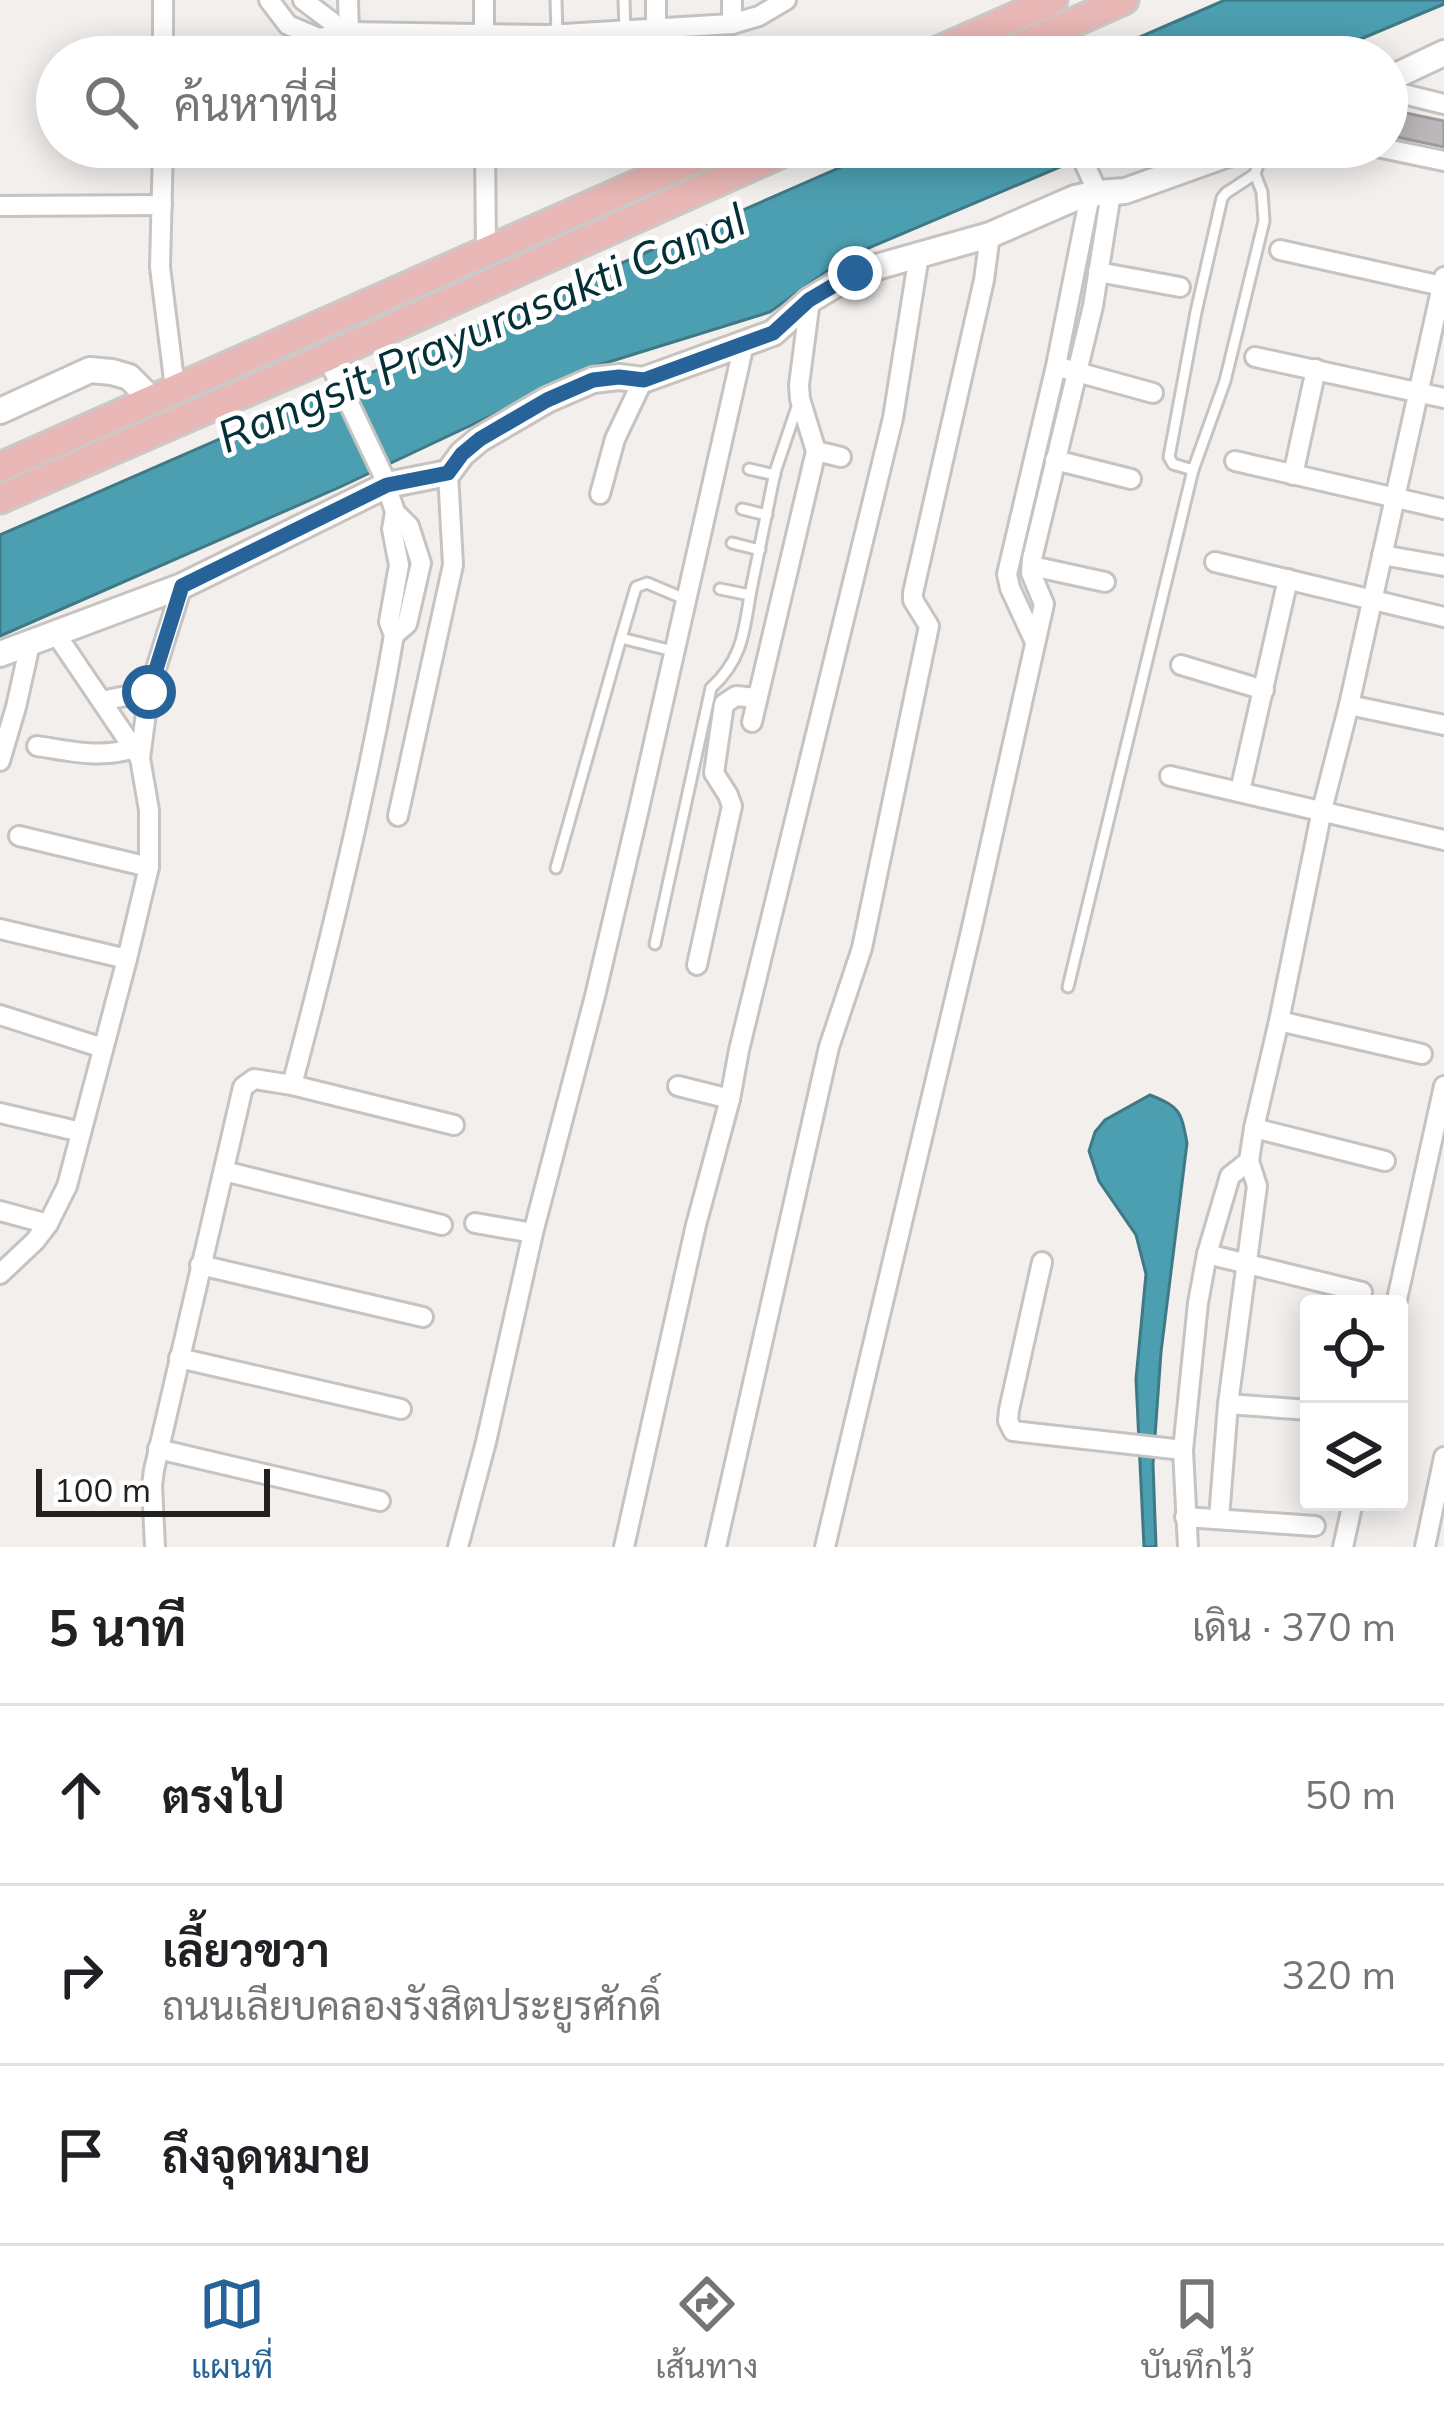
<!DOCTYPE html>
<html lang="th">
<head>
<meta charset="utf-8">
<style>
  body { margin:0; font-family:Mulish,Sarabun,sans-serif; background:#f6f6f6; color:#202124 }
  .controls { position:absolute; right:36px; bottom:36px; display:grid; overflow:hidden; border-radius:12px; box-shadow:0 6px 30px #0003 }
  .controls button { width:108px; height:108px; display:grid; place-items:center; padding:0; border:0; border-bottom:3px solid #e0e0e0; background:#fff; color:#202124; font:60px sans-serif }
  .scale { position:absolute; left:36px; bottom:30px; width:234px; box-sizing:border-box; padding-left:12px; border:6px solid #222120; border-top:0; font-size:33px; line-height:42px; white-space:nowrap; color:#222120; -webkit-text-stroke:9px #fff; paint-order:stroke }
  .stop { position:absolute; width:36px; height:36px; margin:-27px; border:9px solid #276299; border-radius:50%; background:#fff }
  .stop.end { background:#276299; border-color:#fff; box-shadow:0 3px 12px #0008 }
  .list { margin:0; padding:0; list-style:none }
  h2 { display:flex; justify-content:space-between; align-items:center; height:156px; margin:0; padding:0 48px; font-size:51px }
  h2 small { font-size:39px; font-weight:400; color:#757577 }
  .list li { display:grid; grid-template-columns:78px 1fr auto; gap:36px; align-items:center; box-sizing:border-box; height:180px; padding:0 48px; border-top:3px solid #e0e0e0 }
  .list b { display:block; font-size:45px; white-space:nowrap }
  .list p { margin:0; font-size:39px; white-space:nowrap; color:#757577 }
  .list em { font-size:39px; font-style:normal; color:#757577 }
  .icon { flex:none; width:66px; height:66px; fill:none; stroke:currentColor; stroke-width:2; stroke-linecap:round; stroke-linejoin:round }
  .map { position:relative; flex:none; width:1444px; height:1547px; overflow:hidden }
  .search { position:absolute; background:#fff; box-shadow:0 6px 30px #0003; left:36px; right:36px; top:36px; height:132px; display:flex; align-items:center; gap:30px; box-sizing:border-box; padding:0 42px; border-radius:66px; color:#757577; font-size:45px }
  .sheet { height:696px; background:#fff }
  nav { display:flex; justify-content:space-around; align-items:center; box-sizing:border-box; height:168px; border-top:3px solid #e0e0e0; background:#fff; font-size:33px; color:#757577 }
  nav a { display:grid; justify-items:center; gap:6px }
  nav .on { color:#276299 }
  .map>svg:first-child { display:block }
  .water { fill:#4c9fb1; stroke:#3f7986; stroke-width:3 }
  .building { fill:#bbb8bb; stroke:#9e9b9d; stroke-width:3 }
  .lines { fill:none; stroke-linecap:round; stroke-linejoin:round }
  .lane-casing { stroke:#c7c3c1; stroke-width:15 }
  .street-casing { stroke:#c7c3c1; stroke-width:24 }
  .secondary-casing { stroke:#c7c3c1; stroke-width:30 }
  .primary-casing { stroke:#cacac9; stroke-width:33 }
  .lane { stroke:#fff; stroke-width:9 }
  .street { stroke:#fff; stroke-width:18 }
  .secondary { stroke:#fff; stroke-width:24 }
  .primary { stroke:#e9b7b5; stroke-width:27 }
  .route { stroke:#276299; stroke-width:15 }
  .labels { text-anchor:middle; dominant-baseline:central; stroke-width:10; stroke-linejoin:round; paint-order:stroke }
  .water-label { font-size:45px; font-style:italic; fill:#052f37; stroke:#fff }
</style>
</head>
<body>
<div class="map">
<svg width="1444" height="1547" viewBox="0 0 1444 1547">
  <rect width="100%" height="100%" fill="#f2efed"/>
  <g class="water">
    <polygon points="1225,0 1444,0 1444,4 1318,57 1094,57"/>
    <polygon points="887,147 1107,147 845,258 770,312 599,365 340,487 0,636 0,535"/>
    <path d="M1150,1095C1180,1107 1181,1111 1187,1143L1161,1352L1153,1464L1156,1547H1144L1136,1379L1146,1274L1136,1235L1099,1181L1089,1151L1095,1132L1105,1120Z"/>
  </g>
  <polygon class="building" points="1387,109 1444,121 1444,147 1387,135"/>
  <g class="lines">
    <g class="lane-casing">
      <g id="lane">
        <polyline points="556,0 557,35"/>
        <polyline points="624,0 625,31"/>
        <polyline points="749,469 775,475"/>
        <polyline points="1193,470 1173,464 1169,457 1196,312 1222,198 1226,193 1255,174"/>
        <polyline points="742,509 767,515"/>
        <polyline points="732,543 760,550"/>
        <polyline points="720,589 750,595 775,472 798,404"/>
        <polyline points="673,651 621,638 636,587 647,583 685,599"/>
        <polyline points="556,868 621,638"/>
        <path d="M655,944L711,688C741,661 744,634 750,595"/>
        <polyline points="1068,987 1193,470 1225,381 1264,221 1262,192 1255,174 1264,147"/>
      </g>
    </g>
    <g class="street-casing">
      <g id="street">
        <polyline points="163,0 163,57"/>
        <polyline points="269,0 288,25 319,38 349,32 547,35 732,24 759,16 786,0"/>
        <polyline points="303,0 332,22 341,32"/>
        <polyline points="348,0 349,32"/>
        <polyline points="484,0 484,57"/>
        <polyline points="732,24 732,0"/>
        <polyline points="656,29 656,0"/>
        <polyline points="1387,90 1444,104"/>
        <polyline points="163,147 160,267 175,388"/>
        <polyline points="485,147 486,251"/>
        <polyline points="1077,147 1098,193"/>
        <polyline points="1377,147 1444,161"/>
        <polyline points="0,206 162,205"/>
        <polyline points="1280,250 1442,286"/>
        <polyline points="1098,272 1180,287"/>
        <polyline points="1255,357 1444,398"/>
        <polyline points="1066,369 1153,393"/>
        <polyline points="816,451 841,457"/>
        <polyline points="1055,460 1131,479"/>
        <polyline points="1235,461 1444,509"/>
        <polyline points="1293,475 1316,369"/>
        <polyline points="600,494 615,439 643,380"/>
        <polyline points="1382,555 1444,566"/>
        <polyline points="1215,562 1444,617"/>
        <polyline points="1032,566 1105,582"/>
        <polyline points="56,634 140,758"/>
        <polyline points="394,635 407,624 421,563 409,526 395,512"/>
        <polyline points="1035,642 1010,588 1007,574 1056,366 1090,195"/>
        <polyline points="1181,665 1264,690"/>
        <polyline points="102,701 149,691"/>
        <polyline points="1349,705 1444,725"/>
        <polyline points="752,722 816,451 800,399 799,385 810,300"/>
        <path d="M37,746C70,751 101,759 134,748"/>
        <polyline points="0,761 16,707 30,644"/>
        <polyline points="1170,776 1444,840"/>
        <polyline points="1240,791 1288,579"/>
        <polyline points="398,816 453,565 448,473"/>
        <polyline points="19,836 149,867"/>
        <polyline points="0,929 127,959"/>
        <polyline points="697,965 732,806 728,795 714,773 724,704 736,696 756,698"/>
        <polyline points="0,1015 103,1048"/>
        <polyline points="1279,1021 1422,1054"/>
        <polyline points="292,1085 454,1125"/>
        <polyline points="678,1086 730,1099"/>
        <polyline points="0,1113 81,1132"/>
        <polyline points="1254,1128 1385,1161"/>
        <polyline points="224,1171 442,1225"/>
        <polyline points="0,1211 48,1224"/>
        <polyline points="475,1223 533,1233"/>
        <polyline points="1207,1254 1362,1292"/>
        <polyline points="1042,1262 1009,1410 1008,1421 1013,1431 1183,1450"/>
        <polyline points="200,1265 423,1317"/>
        <polyline points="0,1274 35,1241 48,1224 67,1186 127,959 149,867 149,810 140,758 149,691 182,586"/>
        <polyline points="1396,1304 1444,1086"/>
        <polyline points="179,1358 401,1409"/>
        <polyline points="1228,1404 1309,1410"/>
        <polyline points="158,1449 380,1501"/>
        <polyline points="1185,1517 1315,1526"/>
        <polyline points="1219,1518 1228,1404 1257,1186 1249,1161 1254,1128 1279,1021 1322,810 1349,705 1444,277"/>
        <path d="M155,1547L152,1485L154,1470L243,1087L254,1079L292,1085C332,935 368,787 394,635L389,622L399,565L392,529L395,512L383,475L327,357"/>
        <polyline points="458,1547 486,1442 533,1233 595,996 638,813 744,344"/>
        <polyline points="624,1547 696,1225 730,1099 739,1050 893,418 919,255"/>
        <polyline points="716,1547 829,1047 862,948 929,626 913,600 913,593 984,280 990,235"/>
        <polyline points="825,1547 972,927 1044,604 1031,573 1032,559 1093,306 1111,193"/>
        <polyline points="1188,1547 1183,1450 1198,1303 1207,1254 1230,1176 1249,1161"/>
        <polyline points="1343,1547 1353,1502"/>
        <polyline points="1425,1547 1444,1457"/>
      </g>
    </g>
    <g class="secondary-casing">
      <g id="secondary">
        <polyline points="1387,80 1444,53"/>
        <polyline points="0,411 90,370 112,372 129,377 150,398"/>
        <polyline points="0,654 182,586 387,485 448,473 462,454 480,439 547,400 593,380 619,377 643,380 773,333 810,300 855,273 990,235 1075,198 1098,193 1125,191 1248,147"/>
      </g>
    </g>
    <g class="primary-casing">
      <g id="primary">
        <polyline points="924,57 1053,0"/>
        <polyline points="996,57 1124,0"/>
        <polyline points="0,467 721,147"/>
        <polyline points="0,499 327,357 795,147"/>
      </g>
    </g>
    <use href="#lane" class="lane"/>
    <use href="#street" class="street"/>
    <use href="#secondary" class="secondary"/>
    <use href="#primary" class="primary"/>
  </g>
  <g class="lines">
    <polyline class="route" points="149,692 182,586 387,485 448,473 462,454 480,439 547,400 593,380 619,377 644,380 773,333 809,300 855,273"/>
  </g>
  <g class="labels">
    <g class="water-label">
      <text transform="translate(481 327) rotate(-23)">Rangsit Prayurasakti Canal</text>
    </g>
  </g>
</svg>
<div class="controls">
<button><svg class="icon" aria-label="locate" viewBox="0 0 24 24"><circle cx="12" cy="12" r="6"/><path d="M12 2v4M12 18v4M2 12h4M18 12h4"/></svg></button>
<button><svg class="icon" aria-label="layers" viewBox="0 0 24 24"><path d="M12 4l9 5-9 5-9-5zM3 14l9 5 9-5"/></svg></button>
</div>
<div class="scale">100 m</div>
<div class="stop" style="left:149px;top:692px"></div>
<div class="stop end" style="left:855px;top:273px"></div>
<div class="search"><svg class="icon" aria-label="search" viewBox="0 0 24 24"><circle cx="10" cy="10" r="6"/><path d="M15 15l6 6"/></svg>ค้นหาที่นี่</div>
</div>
<section class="sheet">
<h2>5 นาที<small>เดิน · 370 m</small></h2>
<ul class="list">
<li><svg class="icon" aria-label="ahead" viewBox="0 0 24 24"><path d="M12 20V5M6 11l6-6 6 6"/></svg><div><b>ตรงไป</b></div><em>50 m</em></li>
<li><svg class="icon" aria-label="right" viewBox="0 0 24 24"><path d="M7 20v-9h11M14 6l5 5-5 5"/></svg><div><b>เลี้ยวขวา</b><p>ถนนเลียบคลองรังสิตประยูรศักดิ์</p></div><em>320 m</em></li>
<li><svg class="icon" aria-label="arrive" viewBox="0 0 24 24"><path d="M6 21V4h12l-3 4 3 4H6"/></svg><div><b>ถึงจุดหมาย</b></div></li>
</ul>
</section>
<nav>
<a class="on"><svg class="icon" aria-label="map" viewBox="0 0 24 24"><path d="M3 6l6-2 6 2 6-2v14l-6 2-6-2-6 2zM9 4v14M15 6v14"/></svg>แผนที่</a>
<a><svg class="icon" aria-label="directions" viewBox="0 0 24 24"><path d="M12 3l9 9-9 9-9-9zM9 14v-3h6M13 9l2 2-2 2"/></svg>เส้นทาง</a>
<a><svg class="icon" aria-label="saved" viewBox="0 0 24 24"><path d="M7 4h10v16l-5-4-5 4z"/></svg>บันทึกไว้</a>
</nav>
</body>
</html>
